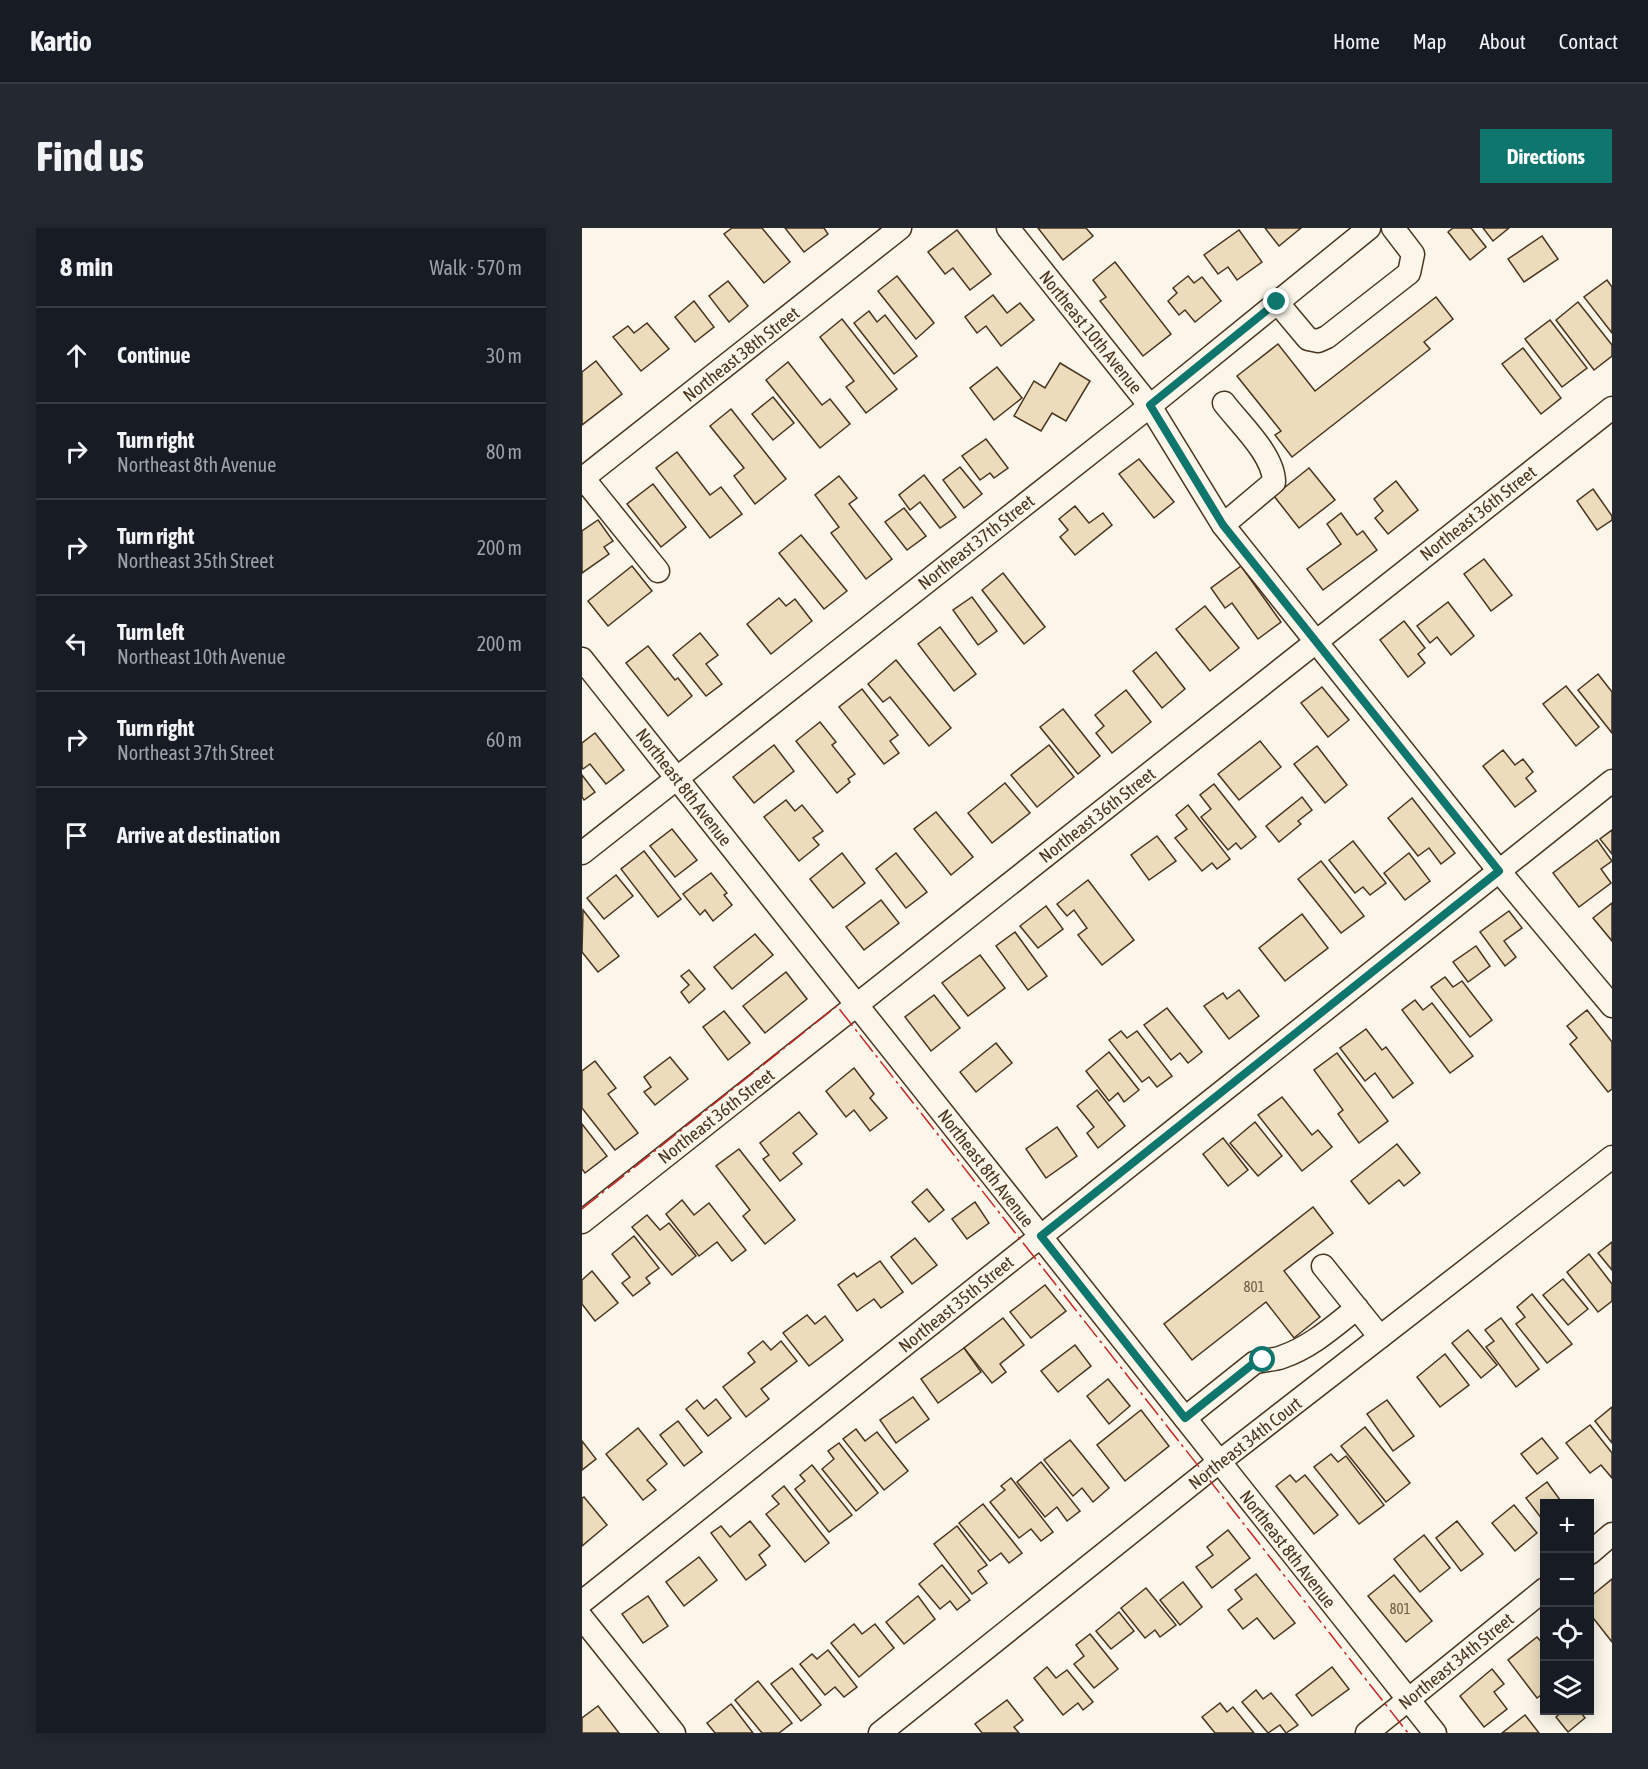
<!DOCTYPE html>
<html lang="en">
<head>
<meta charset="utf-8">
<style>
  body { margin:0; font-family:"Asap Condensed",sans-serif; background:#242831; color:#f1f3f6 }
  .controls { position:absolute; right:18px; bottom:18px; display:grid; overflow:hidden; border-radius:0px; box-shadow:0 3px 15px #0003 }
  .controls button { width:54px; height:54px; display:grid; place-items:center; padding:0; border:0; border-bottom:2px solid #363941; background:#171b24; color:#f1f3f6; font:30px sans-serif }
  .stop { position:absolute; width:18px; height:18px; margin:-14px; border:4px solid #0f766e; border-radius:50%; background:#fff }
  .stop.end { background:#0f766e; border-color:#fff; box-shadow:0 2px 6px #0008 }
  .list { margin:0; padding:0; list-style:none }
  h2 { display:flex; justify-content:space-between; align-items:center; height:78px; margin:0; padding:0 24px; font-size:26px }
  h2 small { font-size:20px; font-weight:400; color:#9ea1a6 }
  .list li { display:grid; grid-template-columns:39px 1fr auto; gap:18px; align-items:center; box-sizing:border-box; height:96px; padding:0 24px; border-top:2px solid #363941 }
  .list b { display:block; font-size:22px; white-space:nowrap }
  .list p { margin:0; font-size:20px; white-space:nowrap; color:#9ea1a6 }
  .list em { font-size:20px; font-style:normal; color:#9ea1a6 }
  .icon { flex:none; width:33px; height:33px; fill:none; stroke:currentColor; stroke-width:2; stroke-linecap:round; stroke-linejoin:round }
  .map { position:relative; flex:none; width:1030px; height:1505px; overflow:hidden; border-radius:0px }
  header { display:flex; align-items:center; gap:36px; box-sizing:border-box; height:84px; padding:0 30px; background:#171b24; border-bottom:2px solid #363941 }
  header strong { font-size:28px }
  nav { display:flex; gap:33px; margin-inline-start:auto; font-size:21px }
  .intro { display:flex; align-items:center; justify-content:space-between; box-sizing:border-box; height:144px; padding:0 36px }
  h1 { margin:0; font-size:42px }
  .button { padding:15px 27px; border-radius:0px; background:#0f766e; color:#fff; font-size:21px; font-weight:700 }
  main { display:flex; gap:36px; padding:0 36px }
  aside { flex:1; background:#171b24; border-radius:0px; box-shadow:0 3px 15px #0003 }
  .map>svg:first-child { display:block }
  .building { fill:#ecdcbc; stroke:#4a3520; stroke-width:1.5 }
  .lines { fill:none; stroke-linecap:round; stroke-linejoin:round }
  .minor-casing { stroke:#4a3520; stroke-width:25 }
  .minor { stroke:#fbf6e9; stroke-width:22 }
  .power { stroke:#c62828; stroke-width:1.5; stroke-dasharray:21 4.5 3 4.5; stroke-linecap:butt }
  .route { stroke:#0f766e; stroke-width:8 }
  .labels { text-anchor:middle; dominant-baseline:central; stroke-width:4.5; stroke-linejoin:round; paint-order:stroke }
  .number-label { font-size:15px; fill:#725f47 }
  .street-label { font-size:18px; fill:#4a3520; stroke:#fbf6e9 }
</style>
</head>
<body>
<header>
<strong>Kartio</strong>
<nav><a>Home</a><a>Map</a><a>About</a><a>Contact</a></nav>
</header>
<div class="intro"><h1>Find us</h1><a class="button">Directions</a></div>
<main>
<aside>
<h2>8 min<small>Walk · 570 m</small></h2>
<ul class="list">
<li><svg class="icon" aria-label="ahead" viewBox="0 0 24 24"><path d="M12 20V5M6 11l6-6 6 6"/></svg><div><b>Continue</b></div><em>30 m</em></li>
<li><svg class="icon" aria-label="right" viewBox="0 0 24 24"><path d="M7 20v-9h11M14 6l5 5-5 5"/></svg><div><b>Turn right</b><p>Northeast 8th Avenue</p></div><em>80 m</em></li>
<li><svg class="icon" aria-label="right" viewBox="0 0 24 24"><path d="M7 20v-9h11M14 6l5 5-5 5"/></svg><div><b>Turn right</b><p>Northeast 35th Street</p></div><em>200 m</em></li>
<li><svg class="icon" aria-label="left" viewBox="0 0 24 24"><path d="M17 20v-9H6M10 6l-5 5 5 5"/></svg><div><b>Turn left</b><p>Northeast 10th Avenue</p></div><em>200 m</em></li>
<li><svg class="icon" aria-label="right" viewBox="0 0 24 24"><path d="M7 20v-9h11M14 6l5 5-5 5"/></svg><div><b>Turn right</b><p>Northeast 37th Street</p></div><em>60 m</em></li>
<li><svg class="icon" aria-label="arrive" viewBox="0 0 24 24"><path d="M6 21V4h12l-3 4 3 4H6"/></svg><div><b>Arrive at destination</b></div></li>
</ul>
</aside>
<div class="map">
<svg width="1030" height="1505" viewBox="0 0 1030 1505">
  <rect width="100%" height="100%" fill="#fbf6e9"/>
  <g class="building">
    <polygon points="150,0 180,0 208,34 182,55 142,6"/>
    <polygon points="203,0 242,0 246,6 222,24"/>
    <polygon points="456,0 504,0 511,8 481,32"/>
    <polygon points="683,0 719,0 697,18"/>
    <polygon points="871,0 889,0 904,19 888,32 866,4"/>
    <polygon points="901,0 927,0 911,13"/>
    <polygon points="375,2 409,46 388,62 371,40 363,46 346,24"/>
    <polygon points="657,2 680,34 655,52 646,39 636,46 622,27"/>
    <polygon points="960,8 976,31 942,54 926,31"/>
    <polygon points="533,34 589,106 561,128 518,73 524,69 511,52"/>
    <polygon points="315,48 352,95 334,111 296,63"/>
    <polygon points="606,48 612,55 620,49 639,73 613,94 603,82 597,87 586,73 595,65 591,60"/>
    <polygon points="1025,52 1030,59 1030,105 1002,69"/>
    <polygon points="146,53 166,78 147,94 127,68"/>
    <polygon points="411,67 425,85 438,75 452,92 419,118 404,98 395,105 383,89"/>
    <polygon points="854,69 871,91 842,114 848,121 710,229 693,207 699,203 655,148 696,116 733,163"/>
    <polygon points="112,73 132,99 113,114 93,89"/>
    <polygon points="996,74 1030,117 1030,128 1012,142 974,92"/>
    <polygon points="287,83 295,94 303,87 335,128 312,146 272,95"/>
    <polygon points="260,91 315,161 284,185 264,159 272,153 238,109"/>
    <polygon points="968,92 1005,140 980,159 943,111"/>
    <polygon points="65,95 87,121 59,143 31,109 46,98 52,105"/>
    <polygon points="941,120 979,170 959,186 920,136"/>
    <polygon points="14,133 40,166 0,197 0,144"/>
    <polygon points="206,134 240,177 248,171 268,196 238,220 184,152"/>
    <polygon points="478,135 508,153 484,193 470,185 459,203 432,188 452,153 463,160"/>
    <polygon points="415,139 440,170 412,192 388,160"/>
    <polygon points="191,169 212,195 191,212 170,186"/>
    <polygon points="149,181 204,251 173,276 152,248 162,240 128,198"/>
    <polygon points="404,211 426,240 412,250 408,245 398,252 380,228"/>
    <polygon points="95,224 128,267 139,259 160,286 128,310 74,240"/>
    <polygon points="557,231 592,274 572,290 537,246"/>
    <polygon points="378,239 400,266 382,280 361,252"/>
    <polygon points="727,240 753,272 717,300 692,268"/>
    <polygon points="342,247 374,289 358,300 338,274 328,282 317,267"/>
    <polygon points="257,248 275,270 267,276 310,331 284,351 249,305 257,299 233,267"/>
    <polygon points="814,253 836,282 806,306 793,290 801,283 792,271"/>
    <polygon points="71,256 104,299 79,319 45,276"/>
    <polygon points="1011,261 1030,288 1030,292 1015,302 995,273"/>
    <polygon points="493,278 507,295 521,285 530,297 493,327 478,309 486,302 477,291"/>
    <polygon points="322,280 344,308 325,322 303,294"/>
    <polygon points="759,285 775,307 781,303 795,322 741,362 725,341 759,316 745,296"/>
    <polygon points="16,292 31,313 22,319 27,326 0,345 0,303"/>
    <polygon points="219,307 265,363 242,381 197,325"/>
    <polygon points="902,331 930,367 909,383 882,346"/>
    <polygon points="50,338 70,363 26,398 6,373"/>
    <polygon points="659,338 699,394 676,411 650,375 643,380 629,360"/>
    <polygon points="421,345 463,399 442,416 400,362"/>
    <polygon points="390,369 415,403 396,417 371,382"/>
    <polygon points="197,370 204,378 213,371 230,393 189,426 165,396"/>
    <polygon points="866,374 892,408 869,427 855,409 848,415 835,398"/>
    <polygon points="623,378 657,420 628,443 594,401"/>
    <polygon points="822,393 843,420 836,426 843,435 826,449 798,412"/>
    <polygon points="358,399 394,446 372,463 336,416"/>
    <polygon points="118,405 136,427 124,436 140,456 124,468 91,427"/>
    <polygon points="66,418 93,452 96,450 110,468 86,488 44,435"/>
    <polygon points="574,424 603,461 580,480 551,443"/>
    <polygon points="314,432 369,500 347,518 308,469 301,474 286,456"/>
    <polygon points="1016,446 1030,464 1030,505 996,462"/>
    <polygon points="984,458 1017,499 994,518 961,476"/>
    <polygon points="740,459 767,492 746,509 719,475"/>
    <polygon points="280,461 316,507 308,513 317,525 302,536 257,479"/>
    <polygon points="544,462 569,494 530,525 514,505 522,498 513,487"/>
    <polygon points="481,481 518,528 496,546 458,499"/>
    <polygon points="238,494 254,514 250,517 273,546 266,551 268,554 255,565 214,513"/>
    <polygon points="13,505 42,542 24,556 8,536 1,541 0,539 0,515"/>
    <polygon points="678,513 699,539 657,572 636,546"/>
    <polygon points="192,517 212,543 172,575 151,549"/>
    <polygon points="467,517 492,549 455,579 429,547"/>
    <polygon points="735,518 765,557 743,575 712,536"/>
    <polygon points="921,522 933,537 941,531 951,544 944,550 954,563 933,579 901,538"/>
    <polygon points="0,547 13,564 2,572 0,569"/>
    <polygon points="423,555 448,585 410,615 386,585"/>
    <polygon points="632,556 674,609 659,621 654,615 646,622 619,589 629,581 618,567"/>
    <polygon points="720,569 730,582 716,593 719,596 697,614 684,598"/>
    <polygon points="830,570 873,625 859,636 847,620 836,628 806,590"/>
    <polygon points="204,572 213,583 220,577 241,603 231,610 237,617 217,633 182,589"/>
    <polygon points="606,577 648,631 635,641 630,635 620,643 593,610 605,601 594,587"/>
    <polygon points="354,584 391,629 369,647 332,601"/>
    <polygon points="90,601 115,632 93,649 68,618"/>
    <polygon points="1030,602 1030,626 1018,611"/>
    <polygon points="575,608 594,633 567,652 549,627"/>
    <polygon points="1015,612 1030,633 1019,641 1029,655 997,679 971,645"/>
    <polygon points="771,613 804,655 788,667 781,659 773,665 747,632"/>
    <polygon points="62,623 99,671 76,689 39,641"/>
    <polygon points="260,625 283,655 251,680 228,651"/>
    <polygon points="314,625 345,664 324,680 294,641"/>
    <polygon points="827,625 848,653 823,672 802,645"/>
    <polygon points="739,633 782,688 759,705 716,651"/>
    <polygon points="129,645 145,665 142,667 150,677 131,693 123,682 118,687 101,666"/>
    <polygon points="34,647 51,668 22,691 5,670"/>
    <polygon points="506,652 552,712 520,737 496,707 505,700 492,682 485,688 475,676"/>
    <polygon points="299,672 317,695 282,722 264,699"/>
    <polygon points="1030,675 1030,713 1011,690"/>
    <polygon points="464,678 481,701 456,720 438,698"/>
    <polygon points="1,682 37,728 16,744 0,724"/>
    <polygon points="927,683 940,700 922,713 934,729 923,738 898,704"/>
    <polygon points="720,686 746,720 703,753 677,720"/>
    <polygon points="433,704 465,748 446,762 414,718"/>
    <polygon points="173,706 191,727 150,761 132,739"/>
    <polygon points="894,718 908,738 886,754 871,734"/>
    <polygon points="398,727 423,760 386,788 360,755"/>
    <polygon points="107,742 123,761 107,775 99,764 107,757 99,748"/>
    <polygon points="204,744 225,771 183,805 161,778"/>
    <polygon points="863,749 871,759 880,753 910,792 888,809 849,759"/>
    <polygon points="657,762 677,788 647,811 622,778 641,765 645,771"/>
    <polygon points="352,767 378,800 349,823 323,789"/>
    <polygon points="833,772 841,782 850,775 891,828 868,845 820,782"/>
    <polygon points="585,780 620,824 606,835 598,825 589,832 562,797"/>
    <polygon points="1005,782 1030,814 1030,861 1026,864 988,816 995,810 985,798"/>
    <polygon points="142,783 168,815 146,832 121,799"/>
    <polygon points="784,801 800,822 804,819 831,855 811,870 793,845 783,853 758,820"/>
    <polygon points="539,803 545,810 555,803 590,848 575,859 567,849 560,854 527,812"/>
    <polygon points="414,815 430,835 394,864 378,844"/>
    <polygon points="527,824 557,862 542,874 536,865 527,873 504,843"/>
    <polygon points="755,825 806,893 777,915 756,886 761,882 732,842"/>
    <polygon points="88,829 106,851 73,877 62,864 69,859 62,849"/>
    <polygon points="13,833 34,860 26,866 56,905 33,922 0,880 0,843"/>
    <polygon points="272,840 292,866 288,870 305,890 288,903 272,882 264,889 244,863"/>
    <polygon points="515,862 543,898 516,920 505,905 512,899 495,878"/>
    <polygon points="700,869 730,907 736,902 750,919 720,943 676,887"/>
    <polygon points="217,884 235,906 211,925 220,936 198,953 181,931 187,927 178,915"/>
    <polygon points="673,894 700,928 676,948 648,915"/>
    <polygon points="0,896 25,928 3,945 0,941"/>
    <polygon points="475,899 495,928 464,950 444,921"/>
    <polygon points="641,910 666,942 646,958 621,926"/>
    <polygon points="815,916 838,945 822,958 817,952 787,976 769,953"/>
    <polygon points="157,921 213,992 183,1016 161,988 168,982 134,938"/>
    <polygon points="345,961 362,982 347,994 330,974"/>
    <polygon points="100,972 112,987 127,975 164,1022 150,1033 135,1014 117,1028 84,986"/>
    <polygon points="393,974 407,995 385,1011 370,991"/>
    <polygon points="731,979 751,1005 702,1043 738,1089 712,1110 684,1074 610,1132 582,1096"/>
    <polygon points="65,987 78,1002 87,995 114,1028 90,1047 50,999"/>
    <polygon points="52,1008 77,1040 64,1050 68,1055 51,1068 40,1055 48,1049 30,1026"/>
    <polygon points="333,1010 355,1037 330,1056 309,1029"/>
    <polygon points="1030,1014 1030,1042 1016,1025"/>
    <polygon points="1007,1026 1030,1056 1030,1073 1016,1084 985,1044"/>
    <polygon points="298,1033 321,1064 299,1080 292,1071 275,1083 256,1057 272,1045 275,1049"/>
    <polygon points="10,1043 36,1075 13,1093 0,1076 0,1052"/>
    <polygon points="981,1051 1006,1081 986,1097 961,1067"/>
    <polygon points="463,1057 484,1083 449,1110 428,1084"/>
    <polygon points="950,1066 990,1116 965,1135 934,1096 943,1089 935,1079"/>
    <polygon points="225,1087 233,1096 243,1088 261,1112 227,1138 201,1105"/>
    <polygon points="421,1090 442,1117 418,1136 424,1144 410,1155 382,1120"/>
    <polygon points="919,1090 957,1141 934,1159 904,1119 912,1113 903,1102"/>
    <polygon points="886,1102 915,1137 899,1150 870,1115"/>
    <polygon points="181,1113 189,1122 199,1113 215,1133 179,1161 187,1171 164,1189 141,1159 173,1134 166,1125"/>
    <polygon points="493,1117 509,1138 476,1164 459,1143"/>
    <polygon points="382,1120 399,1144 356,1175 339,1151"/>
    <polygon points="863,1126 887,1157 858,1179 835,1149"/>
    <polygon points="526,1151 548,1178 527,1196 505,1168"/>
    <polygon points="331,1169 347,1191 314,1215 298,1192"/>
    <polygon points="134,1171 149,1190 126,1208 104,1181 115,1172 122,1181"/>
    <polygon points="805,1172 832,1208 811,1223 785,1186"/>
    <polygon points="1030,1179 1030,1215 1013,1193"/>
    <polygon points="559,1182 587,1218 543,1253 515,1217"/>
    <polygon points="96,1193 120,1224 102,1238 78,1207"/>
    <polygon points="1008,1197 1030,1225 1030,1250 1019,1237 1008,1245 984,1215"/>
    <polygon points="783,1199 828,1255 804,1274 759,1218"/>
    <polygon points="56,1200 85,1236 65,1252 74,1262 61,1272 24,1226"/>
    <polygon points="274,1201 283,1213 295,1204 326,1243 302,1262 261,1211"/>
    <polygon points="960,1210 976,1230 955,1246 939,1226"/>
    <polygon points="488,1212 527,1260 511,1274 500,1260 491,1268 462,1232"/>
    <polygon points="0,1213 14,1231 0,1242"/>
    <polygon points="257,1215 296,1265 274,1283 240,1241 252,1231 246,1223"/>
    <polygon points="749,1226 756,1234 764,1228 802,1277 777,1296 732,1239"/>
    <polygon points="459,1234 498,1283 485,1293 475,1279 463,1289 435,1254"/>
    <polygon points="230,1237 270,1287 247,1304 213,1261 223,1253 218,1247"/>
    <polygon points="708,1247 714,1254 723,1247 756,1287 732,1306 694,1258"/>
    <polygon points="429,1250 471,1304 459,1313 449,1301 437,1310 408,1274 423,1262 419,1258"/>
    <polygon points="965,1254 981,1276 963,1276 963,1295 944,1270"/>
    <polygon points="202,1258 247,1315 223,1334 184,1286 197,1276 190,1268"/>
    <polygon points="2,1269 25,1297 0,1318 0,1270"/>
    <polygon points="401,1276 440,1325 427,1335 419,1325 408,1333 377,1295"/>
    <polygon points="932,1277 955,1305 933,1323 910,1295"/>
    <polygon points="168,1293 188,1318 177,1327 184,1337 164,1352 129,1305 139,1298 148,1309"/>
    <polygon points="875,1293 901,1326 879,1343 854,1310"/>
    <polygon points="375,1298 405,1337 396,1343 405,1355 390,1366 352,1316"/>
    <polygon points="646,1302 668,1330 630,1360 614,1339 631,1327 625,1319"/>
    <polygon points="842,1307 868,1340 838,1364 812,1331"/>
    <polygon points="117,1329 135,1352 102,1378 84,1354"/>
    <polygon points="360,1337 388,1372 375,1382 368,1373 358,1381 337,1356"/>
    <polygon points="674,1346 713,1395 692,1411 675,1390 661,1401 646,1382 660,1371 653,1362"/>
    <polygon points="812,1347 850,1393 824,1414 786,1368"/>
    <polygon points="1030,1351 1030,1414 1008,1386 1008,1369"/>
    <polygon points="601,1354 620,1379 598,1397 578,1372"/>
    <polygon points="564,1360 594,1397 578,1409 573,1402 563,1410 539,1380"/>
    <polygon points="66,1368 86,1398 61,1415 40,1386"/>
    <polygon points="336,1368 353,1391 322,1416 304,1394"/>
    <polygon points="537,1384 552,1403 529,1421 514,1403"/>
    <polygon points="272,1396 280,1406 293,1396 312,1420 277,1449 249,1415"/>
    <polygon points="508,1406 536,1441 512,1460 492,1436 502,1428 494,1417"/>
    <polygon points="955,1409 963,1418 963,1464 955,1470 926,1432"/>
    <polygon points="246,1422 275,1459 262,1469 253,1459 243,1467 218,1436 230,1426 235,1431"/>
    <polygon points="465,1439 474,1450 485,1442 511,1474 501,1482 496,1475 481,1487 452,1450"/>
    <polygon points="750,1439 767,1461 730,1488 714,1467"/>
    <polygon points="210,1440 239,1477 219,1493 189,1456"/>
    <polygon points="910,1441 922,1456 912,1464 925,1481 902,1499 878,1468"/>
    <polygon points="176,1453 210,1495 197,1505 180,1505 153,1472"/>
    <polygon points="674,1462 681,1471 689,1465 716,1497 704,1505 698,1497 686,1505 660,1474"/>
    <polygon points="425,1472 441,1492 432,1499 437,1505 400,1505 393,1496"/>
    <polygon points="638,1475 645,1484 651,1479 672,1505 633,1505 620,1489"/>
    <polygon points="149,1476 171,1505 133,1505 125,1495"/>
    <polygon points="16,1478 37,1505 0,1505 0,1490"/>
    <polygon points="982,1482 997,1482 1003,1490 986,1504 974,1489"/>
    <polygon points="943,1487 957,1505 920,1505"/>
  </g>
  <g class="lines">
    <g class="minor-casing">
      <g id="minor">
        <polyline points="426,0 568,178 641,297 917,643 1030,778"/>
        <polyline points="695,74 726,111 736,113 745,109 827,45 831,26 811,0"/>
        <polyline points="1,250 76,343"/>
        <polyline points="0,251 318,0"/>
        <path d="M641,297L692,254C692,227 658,196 642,175"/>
        <polyline points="0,431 853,1505"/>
        <polyline points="0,625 568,178 787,0"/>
        <polyline points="0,994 1030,180"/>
        <polyline points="741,1038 798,1109"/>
        <path d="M603,1190L672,1135C681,1131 690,1133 700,1129C729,1119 751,1099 775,1080"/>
        <polyline points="1008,1325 1030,1306"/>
        <polyline points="0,1374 1030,553"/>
        <polyline points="0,1390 92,1505"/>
        <polyline points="298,1505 637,1234 1030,929"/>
        <polyline points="785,1505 963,1361"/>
      </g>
    </g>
    <use href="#minor" class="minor"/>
    <polyline class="power" points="0,981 255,778 826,1505"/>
  </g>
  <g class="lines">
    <polyline class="route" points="681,1132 672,1135 603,1190 459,1008 917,643 641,297 568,177 695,74"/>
  </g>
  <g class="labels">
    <g class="number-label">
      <text x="672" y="1058">801</text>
      <text x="818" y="1380">801</text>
    </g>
    <g class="street-label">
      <text transform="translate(509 104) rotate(51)">Northeast 10th Avenue</text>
      <text transform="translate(159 126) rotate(-38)">Northeast 38th Street</text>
      <text transform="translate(896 285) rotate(-38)">Northeast 36th Street</text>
      <text transform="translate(394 314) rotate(-38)">Northeast 37th Street</text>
      <text transform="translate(102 559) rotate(52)">Northeast 8th Avenue</text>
      <text transform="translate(515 587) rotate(-38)">Northeast 36th Street</text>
      <text transform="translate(134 888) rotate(-38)">Northeast 36th Street</text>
      <text transform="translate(404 940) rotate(52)">Northeast 8th Avenue</text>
      <text transform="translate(374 1076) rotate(-39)">Northeast 35th Street</text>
      <text transform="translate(663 1215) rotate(-38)">Northeast 34th Court</text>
      <text transform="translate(706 1321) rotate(52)">Northeast 8th Avenue</text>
      <text transform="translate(874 1433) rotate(-39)">Northeast 34th Street</text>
    </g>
  </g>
</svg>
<div class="controls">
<button>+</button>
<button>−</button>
<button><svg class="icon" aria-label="locate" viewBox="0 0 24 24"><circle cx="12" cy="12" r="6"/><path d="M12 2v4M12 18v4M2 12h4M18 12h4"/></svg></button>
<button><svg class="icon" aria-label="layers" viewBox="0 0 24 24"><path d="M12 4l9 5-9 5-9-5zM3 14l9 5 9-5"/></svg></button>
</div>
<div class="stop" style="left:681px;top:1132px"></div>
<div class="stop end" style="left:695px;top:74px"></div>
</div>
</main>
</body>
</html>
